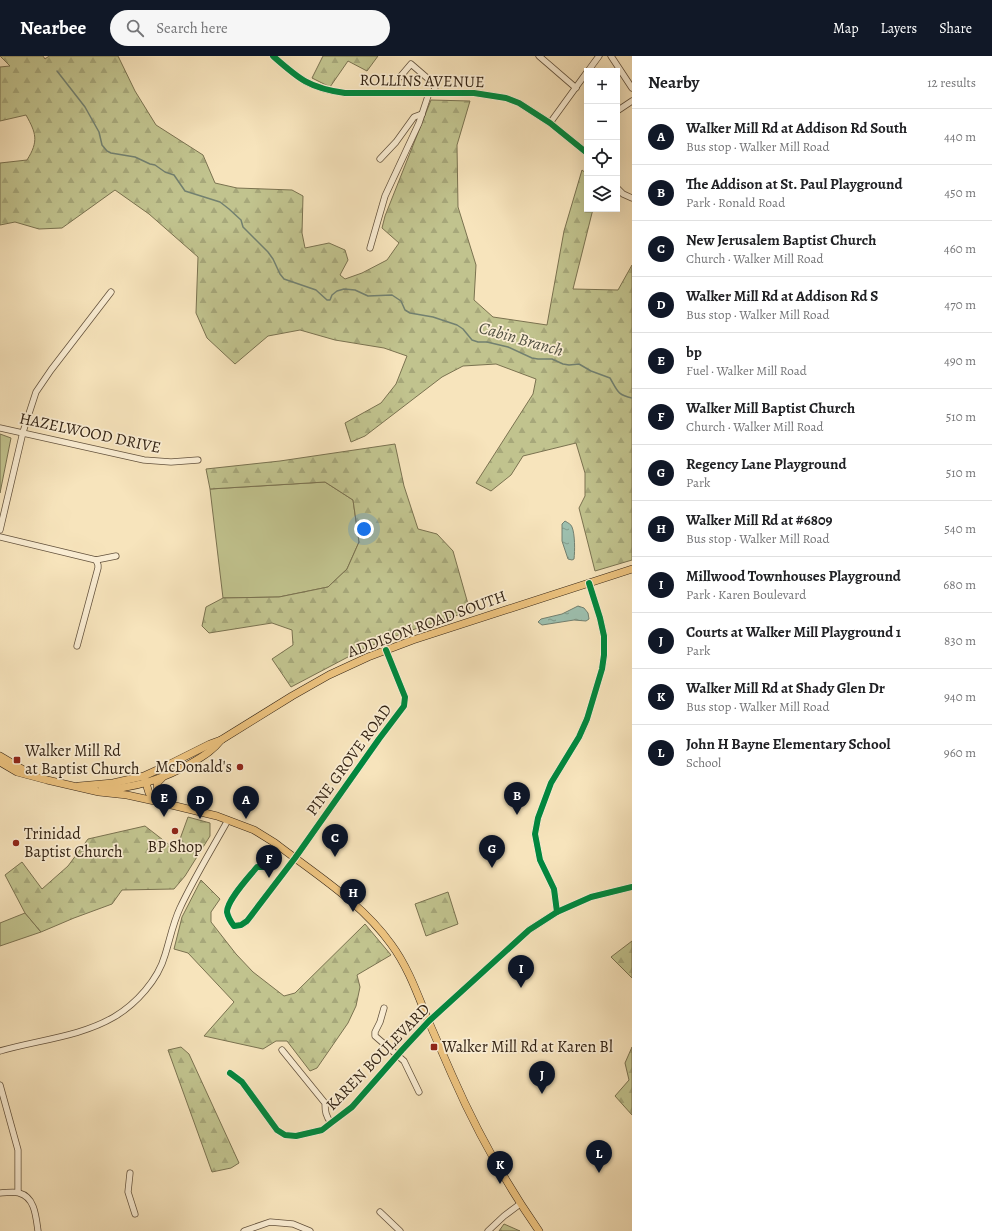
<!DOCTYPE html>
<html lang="en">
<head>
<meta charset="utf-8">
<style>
  body { margin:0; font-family:Alegreya,serif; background:#f6f6f6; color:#202124 }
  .controls { position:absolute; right:12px; top:12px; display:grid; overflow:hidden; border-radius:0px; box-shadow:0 4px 16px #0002 }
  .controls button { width:36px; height:36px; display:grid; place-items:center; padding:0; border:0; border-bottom:1px solid #e0e0e0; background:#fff; color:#202124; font:20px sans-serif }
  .you { position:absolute; left:364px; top:473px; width:14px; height:14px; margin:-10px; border:3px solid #fff; border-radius:50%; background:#1a73e8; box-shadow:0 0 0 6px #1a73e833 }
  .badge { display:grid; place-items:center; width:26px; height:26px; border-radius:50%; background:#111827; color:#fff; font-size:13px; font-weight:700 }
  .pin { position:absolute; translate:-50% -33px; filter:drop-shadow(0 1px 2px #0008) }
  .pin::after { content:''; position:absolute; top:21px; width:14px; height:12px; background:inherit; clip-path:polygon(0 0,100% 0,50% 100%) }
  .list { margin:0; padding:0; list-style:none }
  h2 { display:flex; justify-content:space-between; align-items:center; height:52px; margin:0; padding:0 16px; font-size:17px }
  h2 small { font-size:13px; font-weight:400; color:#757577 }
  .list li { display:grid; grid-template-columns:26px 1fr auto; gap:12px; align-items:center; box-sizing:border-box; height:56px; padding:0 16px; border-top:1px solid #e0e0e0 }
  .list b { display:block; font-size:15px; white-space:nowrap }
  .list p { margin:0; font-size:13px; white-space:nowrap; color:#757577 }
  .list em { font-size:13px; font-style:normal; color:#757577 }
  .icon { flex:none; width:22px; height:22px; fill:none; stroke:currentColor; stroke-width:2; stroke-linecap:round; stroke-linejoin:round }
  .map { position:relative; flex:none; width:632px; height:1175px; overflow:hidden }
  header { display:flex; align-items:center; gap:24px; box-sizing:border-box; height:56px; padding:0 20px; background:#111827; color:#fff }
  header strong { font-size:19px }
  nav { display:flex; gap:22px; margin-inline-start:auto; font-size:14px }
  .search { width:280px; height:36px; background:#f6f6f6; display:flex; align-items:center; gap:10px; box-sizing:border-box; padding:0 14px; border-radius:22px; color:#757577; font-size:15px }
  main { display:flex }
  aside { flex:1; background:#fff }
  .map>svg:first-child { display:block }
  .grass { fill:#c1c38e; stroke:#7a7250 }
  .forest { fill:url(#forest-firs); stroke:#7a7250 }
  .water { fill:url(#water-ripples); stroke:#728070 }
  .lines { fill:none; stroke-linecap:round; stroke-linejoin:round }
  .stream { stroke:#728070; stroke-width:1.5 }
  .minor-casing { stroke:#63523d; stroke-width:7 }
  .major-casing { stroke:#322213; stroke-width:8 }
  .minor { stroke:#faedd3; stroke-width:5.5 }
  .major { stroke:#ecc27e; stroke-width:7 }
  .cycleway-casing { stroke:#faedd3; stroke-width:8 }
  .cycleway { stroke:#00873e; stroke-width:6 }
  .poi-dot { fill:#8f2418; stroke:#faedd3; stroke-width:1.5 }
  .labels { text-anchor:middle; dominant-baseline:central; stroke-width:3.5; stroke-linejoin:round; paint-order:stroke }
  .street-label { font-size:16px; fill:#322213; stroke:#faedd3 }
  .poi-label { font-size:16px; fill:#322213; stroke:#faedd3; text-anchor:start }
  .water-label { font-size:17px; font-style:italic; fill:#525142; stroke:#faedd3 }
</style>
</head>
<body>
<header>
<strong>Nearbee</strong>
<div class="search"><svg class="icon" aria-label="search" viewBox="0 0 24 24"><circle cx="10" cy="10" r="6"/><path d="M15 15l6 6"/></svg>Search here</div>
<nav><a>Map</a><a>Layers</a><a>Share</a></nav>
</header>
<main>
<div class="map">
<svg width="632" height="1175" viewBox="0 0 632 1175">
  <defs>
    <pattern id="forest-firs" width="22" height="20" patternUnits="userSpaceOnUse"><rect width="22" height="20" fill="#c1c38e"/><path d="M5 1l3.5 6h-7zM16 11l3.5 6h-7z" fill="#a6a77a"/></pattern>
    <pattern id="water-ripples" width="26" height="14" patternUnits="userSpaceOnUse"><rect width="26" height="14" fill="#9dbfae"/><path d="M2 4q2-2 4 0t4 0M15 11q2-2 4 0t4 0" fill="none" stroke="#819b8c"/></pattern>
  </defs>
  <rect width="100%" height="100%" fill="#f7e4bc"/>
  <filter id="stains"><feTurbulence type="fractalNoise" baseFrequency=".005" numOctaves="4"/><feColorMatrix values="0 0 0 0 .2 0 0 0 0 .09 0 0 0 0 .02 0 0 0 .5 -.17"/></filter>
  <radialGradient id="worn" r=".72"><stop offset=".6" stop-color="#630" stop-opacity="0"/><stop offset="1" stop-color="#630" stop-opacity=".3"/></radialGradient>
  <g class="grass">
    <polygon points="0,378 11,382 0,437"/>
    <polygon points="325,426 353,444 359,486 347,513 328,531 279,541 223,542 210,433"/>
    <polygon points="25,857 41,876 0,890 0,867"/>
  </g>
  <g class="forest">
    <path d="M0,0H43L45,3L49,0H118L135,35L156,69L203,99L215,127L237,132L292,134L303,140L302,177L305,192L329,187L345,194L348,204L340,219L345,223L362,217L387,204L399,187L382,172L385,160L431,44L470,45L457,89L458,151L476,209L474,244L493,261L547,269L564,175L582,114L587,118V153H593L573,233L618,234L632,209V504L595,515L579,452L585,440V417L576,387L523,400L511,419L491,435L476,427L533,338L536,323L496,308L463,310L442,321L365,380L351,386L345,367L381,347L396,328L407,300L384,292L335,284L300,274L268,280L235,308L207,282L196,257L198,201L149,158L115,134L62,172L39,173L15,166L0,169V107L27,104C39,85 36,77 26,59L0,65V11L10,10Z"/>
    <polygon points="323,0 378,0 367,15 348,5 330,31 312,22"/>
    <polygon points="395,388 404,430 418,473 437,478 453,495 470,555 406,576 365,592 291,631 272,603 293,589 292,574 272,567 209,577 202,570 206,551 223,542 279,541 328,531 347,513 359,486 353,444 325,426 210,433 206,413 280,405"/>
    <polygon points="188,761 210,767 210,780 185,820 174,833 122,834 112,848 74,862 41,876 25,857 5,819 22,806 42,833 68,810 88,783 145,770 176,794"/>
    <polygon points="201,824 220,843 211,856 211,866 236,898 253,916 284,940 295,937 365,868 391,899 357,919 360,931 356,950 348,967 317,1012 310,1015 287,985 276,985 263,993 204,980 234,946 188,897 174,893 182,861"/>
    <polygon points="448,836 458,868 426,880 415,848"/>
    <polygon points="632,885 632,922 611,901"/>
    <polygon points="181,991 189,998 239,1107 231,1112 212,1116 168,994"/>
    <polygon points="632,991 632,1059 615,1040 629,1024 625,1007"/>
    <polygon points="504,1168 520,1175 499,1175"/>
  </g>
  <g class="water">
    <path d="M565,465C568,467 571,468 572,471C575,478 575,495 574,503L572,504L568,503L562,485V468Z"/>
    <polygon points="578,550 584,552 588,557 589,563 586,565 574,564 542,569 538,566 541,563 562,558"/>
  </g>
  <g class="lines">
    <path class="stream" d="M57,15L85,51L99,76L102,89L107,95L111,97L135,101L150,108L155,109L165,116L174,119L185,135L220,146L229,153L241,164L243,171L268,196L273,203L280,218L284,223L316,234L327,244H330L332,239L337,235L344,233L355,234L368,240L392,239L401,245L405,254L410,257L433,261L457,269L463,273L472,284L478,286H487L508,291L532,302L538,303H552L563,308L569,309L579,308L591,315L610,322C617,334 617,339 632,342"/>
    <g class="minor-casing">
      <g id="minor">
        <path d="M273,0C299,23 309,32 345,37H474L506,42L519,47L550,67L587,97"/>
        <polyline points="539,0 576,32"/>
        <polyline points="611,0 632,32"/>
        <polyline points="588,15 599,0"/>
        <polyline points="400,21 411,8 433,27 436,37"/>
        <polyline points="617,55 632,45"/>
        <polyline points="550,67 587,16"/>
        <polyline points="380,103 396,86 414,61 422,58"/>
        <polyline points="617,132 623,138 632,142"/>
        <polyline points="370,192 385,140 419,67 429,37"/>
        <polyline points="0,372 144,404 171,406 198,404"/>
        <polyline points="0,474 23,376 36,336 51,314 111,236"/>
        <polyline points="0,481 96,504 116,500"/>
        <polyline points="77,590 98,512 98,509 96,504"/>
        <path d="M268,811H257C249,821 227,844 227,856C228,862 231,866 234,870L241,869L247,865L295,802L379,683L404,650L405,641L386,594"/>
        <polyline points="557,856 554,833 540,804 535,778 538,762 551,727 579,681 587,663 602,613 604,599 604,580 600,562 589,527"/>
        <polyline points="384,952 380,966 375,976 375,980 404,1005 419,1036"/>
        <path d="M282,994L325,1047C325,1056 326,1060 331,1067"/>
        <path d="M0,995C37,984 80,981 114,961C136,948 158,924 165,899C170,883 173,867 180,852C194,822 212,793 228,764"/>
        <polyline points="230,1017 242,1026 277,1074 285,1079 296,1080 322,1074 331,1067 352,1051 402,994 429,965 529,874 557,856 591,841 632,831"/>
        <polyline points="0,1029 18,1094 18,1136"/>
        <polyline points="130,1117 128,1136 135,1158"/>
        <path d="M0,1137C6,1137 14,1135 19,1137C35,1141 36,1161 38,1175"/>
        <polyline points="380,1156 400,1175"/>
        <polyline points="244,1175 270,1166 293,1168 310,1175"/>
        <polyline points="488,1175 504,1160 520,1148"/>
      </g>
    </g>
    <g class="major-casing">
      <g id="major">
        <polyline points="0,700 27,716"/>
        <path d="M0,706L17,716L47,724L99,736L127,739L159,746L217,760L254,774L275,787C315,818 361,846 391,888C408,911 417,937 428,964C436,982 444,1001 452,1019C476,1074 505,1126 539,1175"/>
        <polyline points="145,724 149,737 158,745"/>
        <polyline points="79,730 113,727 144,720 168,709 210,688 221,684"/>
        <path d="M102,733C135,733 166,722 195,705C205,699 213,694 221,684L292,640L329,619L368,601L413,584L632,513"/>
        <polyline points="159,746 157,727 162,722"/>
      </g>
    </g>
    <use href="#minor" class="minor"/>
    <use href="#major" class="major"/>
    <g class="cycleway-casing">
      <g id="cycleway">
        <path d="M273,0C299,23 309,32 345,37H474L506,42L519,47L550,67L587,97"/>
        <path d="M268,811H257C249,821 227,844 227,856C228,862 231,866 234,870L241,869L247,865L295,802L379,683L404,650L405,641L386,594"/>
        <polyline points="557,856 554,833 540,804 535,778 538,762 551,727 579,681 587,663 602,613 604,599 604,580 600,562 589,527"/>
        <polyline points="230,1017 242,1026 277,1074 285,1079 296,1080 322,1074 331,1067 352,1051 402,994 429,965 529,874 557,856 591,841 632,831"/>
      </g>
    </g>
    <use href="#cycleway" class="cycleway"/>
  </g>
  <g class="poi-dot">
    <rect x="13" y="700" width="8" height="8" rx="2"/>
    <circle cx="240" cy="711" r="4"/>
    <circle cx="175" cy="775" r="4"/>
    <circle cx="16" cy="787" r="4"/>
    <rect x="430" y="987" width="8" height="8" rx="2"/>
  </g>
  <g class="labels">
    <g class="street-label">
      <text transform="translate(422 25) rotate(1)">ROLLINS AVENUE</text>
      <text transform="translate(90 377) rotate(12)">HAZELWOOD DRIVE</text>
      <text transform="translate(427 568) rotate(-20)">ADDISON ROAD SOUTH</text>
      <text transform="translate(349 704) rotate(-54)">PINE GROVE ROAD</text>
      <text transform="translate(378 1001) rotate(-46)">KAREN BOULEVARD</text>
    </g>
    <g class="poi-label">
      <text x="25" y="695">Walker Mill Rd<tspan x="25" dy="18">at Baptist Church</tspan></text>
      <text x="232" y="711" text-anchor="end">McDonald's</text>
      <text x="24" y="778">Trinidad<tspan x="24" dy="18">Baptist Church</tspan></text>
      <text x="175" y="791" text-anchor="middle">BP Shop</text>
      <text x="442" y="991">Walker Mill Rd at Karen Bl</text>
    </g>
    <g class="water-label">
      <text transform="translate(521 283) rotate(16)">Cabin Branch</text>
    </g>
  </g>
  <rect width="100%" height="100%" filter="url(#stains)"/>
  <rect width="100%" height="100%" fill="url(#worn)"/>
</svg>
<div class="controls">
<button>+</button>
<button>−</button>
<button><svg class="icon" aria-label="locate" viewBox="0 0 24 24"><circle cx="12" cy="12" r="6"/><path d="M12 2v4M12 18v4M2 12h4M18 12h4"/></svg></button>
<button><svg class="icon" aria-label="layers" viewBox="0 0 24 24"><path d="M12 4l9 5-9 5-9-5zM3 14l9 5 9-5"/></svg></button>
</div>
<div class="you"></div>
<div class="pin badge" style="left:246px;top:763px">A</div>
<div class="pin badge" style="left:517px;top:759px">B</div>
<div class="pin badge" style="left:335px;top:801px">C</div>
<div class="pin badge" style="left:200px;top:763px">D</div>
<div class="pin badge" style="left:164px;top:761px">E</div>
<div class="pin badge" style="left:269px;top:822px">F</div>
<div class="pin badge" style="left:492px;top:812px">G</div>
<div class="pin badge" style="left:353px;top:856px">H</div>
<div class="pin badge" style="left:521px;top:932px">I</div>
<div class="pin badge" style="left:542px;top:1038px">J</div>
<div class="pin badge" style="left:500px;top:1128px">K</div>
<div class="pin badge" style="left:599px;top:1117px">L</div>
</div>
<aside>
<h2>Nearby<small>12 results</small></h2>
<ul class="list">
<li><span class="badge">A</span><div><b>Walker Mill Rd at Addison Rd South</b><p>Bus stop · Walker Mill Road</p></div><em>440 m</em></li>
<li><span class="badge">B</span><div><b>The Addison at St. Paul Playground</b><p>Park · Ronald Road</p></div><em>450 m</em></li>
<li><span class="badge">C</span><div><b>New Jerusalem Baptist Church</b><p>Church · Walker Mill Road</p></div><em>460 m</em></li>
<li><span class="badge">D</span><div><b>Walker Mill Rd at Addison Rd S</b><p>Bus stop · Walker Mill Road</p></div><em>470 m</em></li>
<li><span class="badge">E</span><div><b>bp</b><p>Fuel · Walker Mill Road</p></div><em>490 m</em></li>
<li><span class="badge">F</span><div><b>Walker Mill Baptist Church</b><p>Church · Walker Mill Road</p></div><em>510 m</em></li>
<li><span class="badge">G</span><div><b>Regency Lane Playground</b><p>Park</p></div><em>510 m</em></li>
<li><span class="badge">H</span><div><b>Walker Mill Rd at #6809</b><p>Bus stop · Walker Mill Road</p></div><em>540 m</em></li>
<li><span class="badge">I</span><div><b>Millwood Townhouses Playground</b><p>Park · Karen Boulevard</p></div><em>680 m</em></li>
<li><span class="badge">J</span><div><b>Courts at Walker Mill Playground 1</b><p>Park</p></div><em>830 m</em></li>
<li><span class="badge">K</span><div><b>Walker Mill Rd at Shady Glen Dr</b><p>Bus stop · Walker Mill Road</p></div><em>940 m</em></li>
<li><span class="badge">L</span><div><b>John H Bayne Elementary School</b><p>School</p></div><em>960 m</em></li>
</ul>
</aside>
</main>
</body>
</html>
